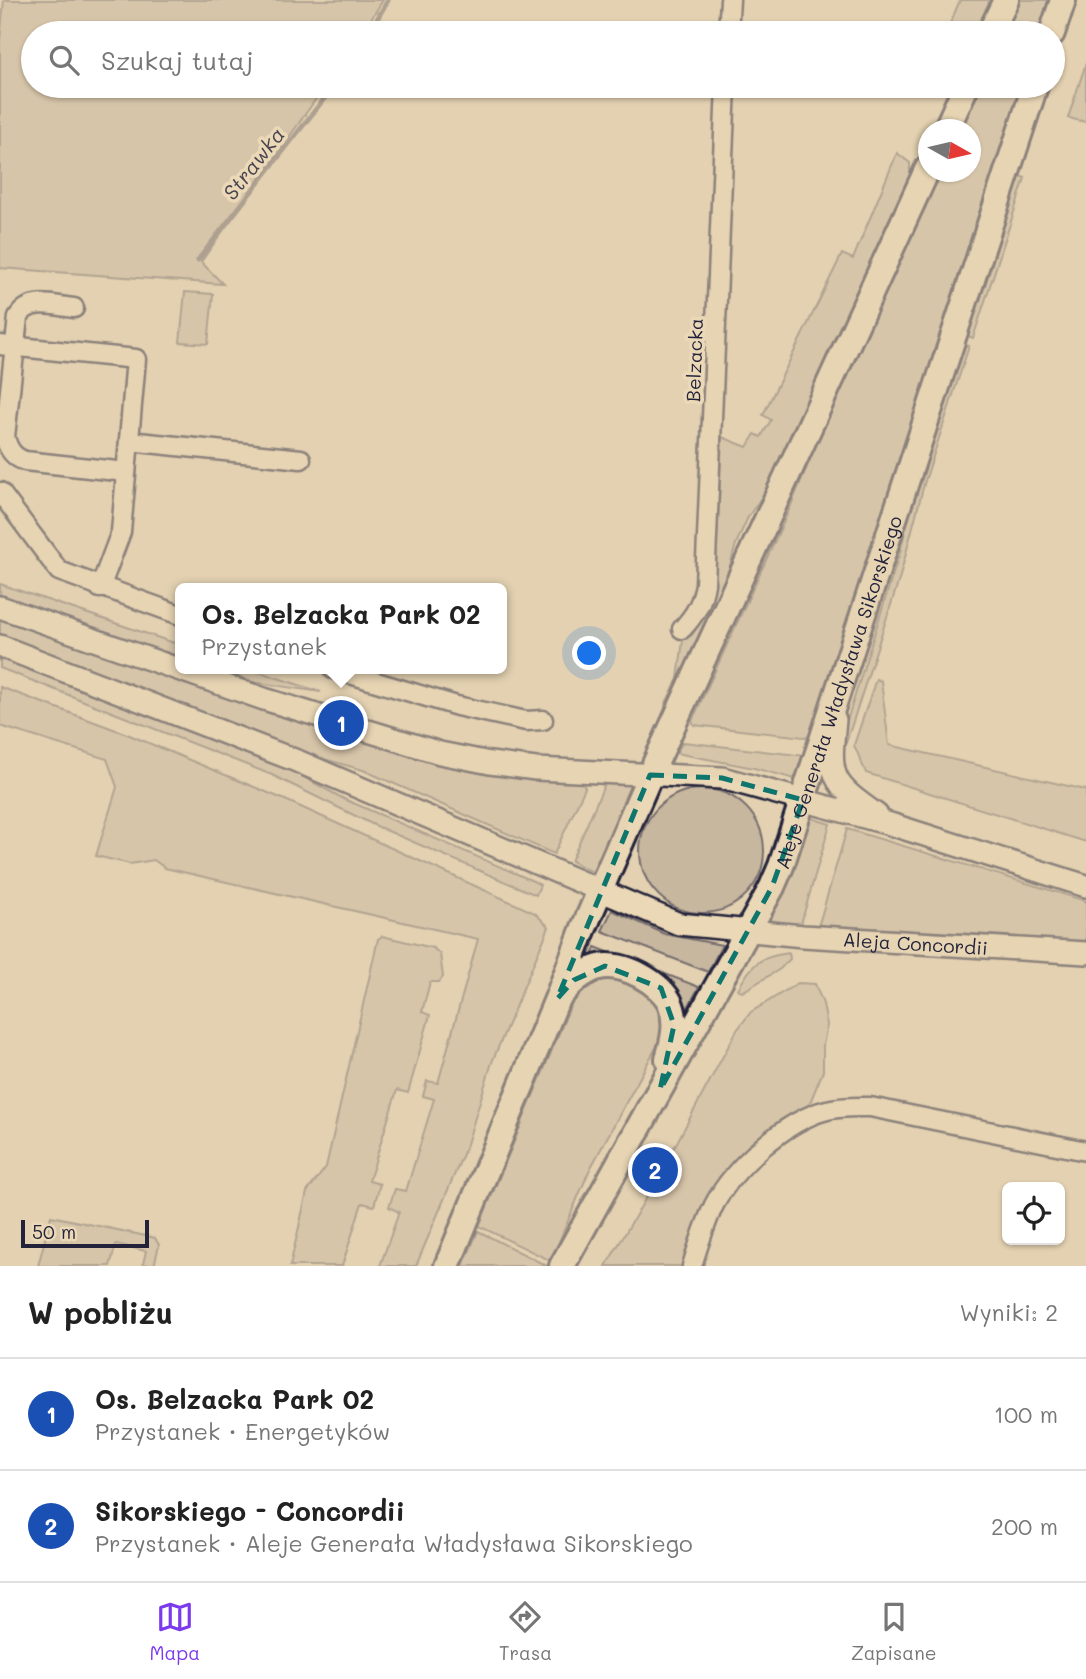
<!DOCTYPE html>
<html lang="pl">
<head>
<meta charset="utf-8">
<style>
  body { margin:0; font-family:Mali,sans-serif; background:#f2f2f2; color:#222 }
  .controls { position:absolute; right:21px; bottom:21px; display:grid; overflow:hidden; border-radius:10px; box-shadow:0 2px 5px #0004 }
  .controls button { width:63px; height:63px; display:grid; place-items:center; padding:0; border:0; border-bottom:2px solid #e0e0e0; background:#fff; color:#222; font:35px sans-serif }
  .compass { position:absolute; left:918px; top:119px; width:63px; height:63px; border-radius:50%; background:#fff; box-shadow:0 2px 5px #0004; rotate:98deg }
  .scale { position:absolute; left:21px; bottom:18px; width:128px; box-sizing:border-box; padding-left:7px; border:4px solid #22223b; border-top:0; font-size:19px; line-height:24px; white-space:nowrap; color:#22223b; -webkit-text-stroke:5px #ebd8b6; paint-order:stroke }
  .you { position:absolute; left:590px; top:654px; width:24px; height:24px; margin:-18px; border:5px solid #fff; border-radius:50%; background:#1a73e8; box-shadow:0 0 0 10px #1a73e833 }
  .badge { display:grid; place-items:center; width:46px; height:46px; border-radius:50%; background:#7c3aed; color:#fff; font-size:23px; font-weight:700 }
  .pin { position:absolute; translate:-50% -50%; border:4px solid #fff; box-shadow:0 2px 7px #0006 }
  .popup { position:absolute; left:175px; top:583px; width:332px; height:91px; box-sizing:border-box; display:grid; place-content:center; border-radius:10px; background:#fff; filter:drop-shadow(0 2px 5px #0005); font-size:23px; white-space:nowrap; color:#767676 }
  .popup b { font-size:26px; color:#222 }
  .popup::after { content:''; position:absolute; left:50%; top:100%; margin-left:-14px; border:14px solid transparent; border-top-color:#fff }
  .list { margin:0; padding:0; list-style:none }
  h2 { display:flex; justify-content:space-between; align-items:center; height:91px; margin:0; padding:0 28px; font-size:30px }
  h2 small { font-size:23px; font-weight:400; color:#767676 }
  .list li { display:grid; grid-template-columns:46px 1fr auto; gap:21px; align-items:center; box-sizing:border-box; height:112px; padding:0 28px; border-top:2px solid #e0e0e0 }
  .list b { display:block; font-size:26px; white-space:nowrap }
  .list p { margin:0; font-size:23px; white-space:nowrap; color:#767676 }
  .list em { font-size:23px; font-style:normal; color:#767676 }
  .icon { flex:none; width:38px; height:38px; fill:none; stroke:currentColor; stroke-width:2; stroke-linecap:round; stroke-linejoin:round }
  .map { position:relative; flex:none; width:1086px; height:1266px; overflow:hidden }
  .search { position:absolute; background:#fff; box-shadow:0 2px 5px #0004; left:21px; right:21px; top:21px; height:77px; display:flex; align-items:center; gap:18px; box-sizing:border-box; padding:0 24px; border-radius:38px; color:#767676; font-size:26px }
  .sheet { height:315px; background:#fff }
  nav { display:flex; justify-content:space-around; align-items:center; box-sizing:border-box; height:98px; border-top:2px solid #e0e0e0; background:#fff; font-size:19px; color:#767676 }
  nav a { display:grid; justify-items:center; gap:4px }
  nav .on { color:#7c3aed }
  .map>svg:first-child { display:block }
  .green { fill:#c7b79f; stroke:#746c6d; stroke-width:2 }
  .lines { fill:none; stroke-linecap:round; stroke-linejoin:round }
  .stream { stroke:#6c6569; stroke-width:5 }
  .minor-casing { stroke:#22223b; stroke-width:23 }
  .tertiary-casing { stroke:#22223b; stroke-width:26 }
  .secondary-casing { stroke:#22223b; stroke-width:30 }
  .minor { stroke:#ebd8b6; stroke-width:18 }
  .tertiary { stroke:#ebd8b6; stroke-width:21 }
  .secondary { stroke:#ebd8b6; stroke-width:24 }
  .marked { fill:none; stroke:#0f766e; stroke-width:5; stroke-dasharray:14 9; stroke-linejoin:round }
  .labels { text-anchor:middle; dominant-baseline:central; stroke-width:7; stroke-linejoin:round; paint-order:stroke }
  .street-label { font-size:19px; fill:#22223b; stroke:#ebd8b6 }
  .water-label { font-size:21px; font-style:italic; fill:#474452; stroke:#ebd8b6 }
</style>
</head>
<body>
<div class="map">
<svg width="1086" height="1266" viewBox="0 0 1086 1266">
  <rect width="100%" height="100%" fill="#e3d1b1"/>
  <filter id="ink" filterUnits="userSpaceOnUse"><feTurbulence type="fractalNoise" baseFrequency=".0143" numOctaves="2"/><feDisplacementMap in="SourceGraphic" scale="14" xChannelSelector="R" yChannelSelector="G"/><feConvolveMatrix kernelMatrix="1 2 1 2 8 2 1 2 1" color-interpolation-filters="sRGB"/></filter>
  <g filter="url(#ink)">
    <g class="green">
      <polygon points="4,0 383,0 362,33 33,33 33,86 325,86 201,262 223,284 0,268 0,41"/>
      <polygon points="960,0 993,0 979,33 946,33"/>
      <polygon points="1018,0 1053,0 1042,33 1003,33"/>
      <polygon points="1086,63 1086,122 1068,118"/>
      <polygon points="979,86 1025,86 813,738 694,725 692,721 789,510 845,374 940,172 970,172 970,130 959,129"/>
      <polygon points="897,153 910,163 910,182 774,479 748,517 736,544 724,587 666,713 665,705 678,679 683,640 692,635 703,618 715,585 722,437 747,447 755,434 761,437 771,420 763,415 842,254 853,259"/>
      <polygon points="1023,177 1025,178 973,338 968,336 964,330 1014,179"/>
      <polygon points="185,292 213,294 208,344 180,342"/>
      <polygon points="965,345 969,346 924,484 899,580 846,743 840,743 900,552 915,489 959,347"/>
      <polygon points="0,584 180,645 180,658 0,597"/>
      <polygon points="0,618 461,767 542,780 583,782 585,788 554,854 363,770 303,753 0,635"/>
      <polygon points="0,655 285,767 344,799 533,881 540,885 536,895 374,825 272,775 0,668"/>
      <polygon points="213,669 250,669 321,692 253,682"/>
      <polygon points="876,679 881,681 889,745 1086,790 1086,842 866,773 854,745"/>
      <polygon points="0,687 127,734 283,799 535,913 549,927 492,1062 466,1147 416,1266 380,1266 399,1212 389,1207 395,1189 406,1191 434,1099 423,1096 427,1081 438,1083 478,939 165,868 154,860 130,864 96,856 117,787 107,759 0,726"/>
      <polygon points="683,742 807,756 799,780 754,768 676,753"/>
      <polygon points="605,783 634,784 595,873 571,861"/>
      <circle cx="702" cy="851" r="62"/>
      <polygon points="808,817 830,824 800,927 765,925"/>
      <polygon points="847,829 1086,901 1086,942 818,927"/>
      <polygon points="612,910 665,934 722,945 708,972 602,931"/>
      <polygon points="382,936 433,948 440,954 443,977 439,982 430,982 422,1012 430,1015 408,1093 397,1090 369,1181 380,1184 374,1206 362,1203 342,1266 290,1266 307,1192 326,1167 378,939"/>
      <polygon points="595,947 699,987 681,1020 676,996 589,964"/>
      <path d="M789,953L790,959L780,969L742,992L738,989C752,963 759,957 789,953Z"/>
      <polygon points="610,973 660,999 665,1031 589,1171 551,1261 479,1226 572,1002 578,991"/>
      <polygon points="798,983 815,984 823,1004 827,1025 823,1045 823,1071 809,1105 780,1121 725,1175 705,1202 688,1246 683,1266 606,1266 660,1174 737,1030 751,1012"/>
      <polygon points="51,1216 155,1238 159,1245 154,1266 143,1264 146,1251 116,1244 110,1266 38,1266"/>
      <polygon points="478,1231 547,1266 463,1266"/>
    </g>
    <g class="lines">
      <g class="stream">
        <polyline points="369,33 388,0"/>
        <polyline points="198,260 334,86"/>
      </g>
      <g class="minor-casing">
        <g id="minor">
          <polyline points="728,33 730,0"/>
          <path d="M74,308C54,306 30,297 18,317L5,437C8,449 13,457 25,461L126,472"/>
          <polyline points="0,345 136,359 121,532 100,588"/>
          <polyline points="129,441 301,459"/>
          <polyline points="0,492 59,571 180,615"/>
          <path d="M682,629C695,615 702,603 705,584L726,86"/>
          <polyline points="333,669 457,706 526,721 543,720"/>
          <path d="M692,1266C698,1246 705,1224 714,1205C733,1168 786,1120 827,1110C841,1106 856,1107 870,1107L1086,1151"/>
        </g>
      </g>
      <g class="tertiary-casing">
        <g id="tertiary">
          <polyline points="0,607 264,699 440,753 490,763 536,769 722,778 890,824 1086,886"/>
          <path id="s1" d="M0,646L297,761L679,924L803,936L1086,953"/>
          <path d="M835,720C829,778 830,782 877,815"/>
        </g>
      </g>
      <g class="secondary-casing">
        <g id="secondary">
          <polyline points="990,33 1006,0"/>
          <polyline points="1052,33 1063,0"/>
          <polyline points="946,130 966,86"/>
          <path d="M560,996C571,983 582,972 599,967C622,961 663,983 671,1005C678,1023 673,1042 668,1059"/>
          <polyline points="447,1266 557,999 583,930 650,775 928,168"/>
          <path id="s2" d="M562,1266L772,887L781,866L1035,86"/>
        </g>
      </g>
      <use href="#minor" class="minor"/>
      <use href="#tertiary" class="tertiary"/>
      <use href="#secondary" class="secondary"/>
    </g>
  </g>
  <path d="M0 0H1086V1266H0ZM650,775L722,778L803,800L772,887L660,1090L674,1025L661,988L605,966L574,980L557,999Z" fill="#e3d1b1" fill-opacity=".55" fill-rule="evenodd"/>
  <path class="marked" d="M650,775L722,778L803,800L772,887L660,1090L674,1025L661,988L605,966L574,980L557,999Z"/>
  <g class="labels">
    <g class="street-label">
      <text transform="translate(694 360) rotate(-88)">Belzacka</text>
      <text stroke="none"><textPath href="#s2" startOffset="639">Aleje Generała Władysława Sikorskiego</textPath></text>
      <text stroke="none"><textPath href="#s1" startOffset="971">Aleja Concordii</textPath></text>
    </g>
    <g class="water-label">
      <text transform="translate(253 163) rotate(-52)">Strawka</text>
    </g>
  </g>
</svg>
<div class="controls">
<button><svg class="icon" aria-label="locate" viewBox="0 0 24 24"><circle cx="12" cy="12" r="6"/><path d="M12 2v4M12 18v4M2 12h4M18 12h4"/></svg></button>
</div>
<svg class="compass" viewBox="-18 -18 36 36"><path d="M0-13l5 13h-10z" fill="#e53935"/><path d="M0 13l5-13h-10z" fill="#767676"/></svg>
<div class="scale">50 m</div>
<div class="you"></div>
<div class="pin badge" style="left:341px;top:723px;background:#1a4fb4">1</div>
<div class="popup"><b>Os. Belzacka Park 02</b>Przystanek</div>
<div class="pin badge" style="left:655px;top:1170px;background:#1a4fb4">2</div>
<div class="search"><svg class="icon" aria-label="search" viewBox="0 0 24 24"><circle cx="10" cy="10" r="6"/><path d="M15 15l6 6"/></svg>Szukaj tutaj</div>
</div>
<section class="sheet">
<h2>W pobliżu<small>Wyniki: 2</small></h2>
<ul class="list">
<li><span class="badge" style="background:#1a4fb4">1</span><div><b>Os. Belzacka Park 02</b><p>Przystanek · Energetyków</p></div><em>100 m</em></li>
<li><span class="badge" style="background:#1a4fb4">2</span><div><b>Sikorskiego - Concordii</b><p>Przystanek · Aleje Generała Władysława Sikorskiego</p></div><em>200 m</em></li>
</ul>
</section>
<nav>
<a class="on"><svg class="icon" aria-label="map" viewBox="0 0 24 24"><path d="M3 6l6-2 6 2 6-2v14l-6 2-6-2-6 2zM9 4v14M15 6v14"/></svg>Mapa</a>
<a><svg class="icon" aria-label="directions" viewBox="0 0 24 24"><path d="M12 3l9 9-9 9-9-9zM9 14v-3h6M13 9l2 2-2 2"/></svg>Trasa</a>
<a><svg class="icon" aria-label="saved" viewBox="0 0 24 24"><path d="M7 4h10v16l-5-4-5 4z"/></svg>Zapisane</a>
</nav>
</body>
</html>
